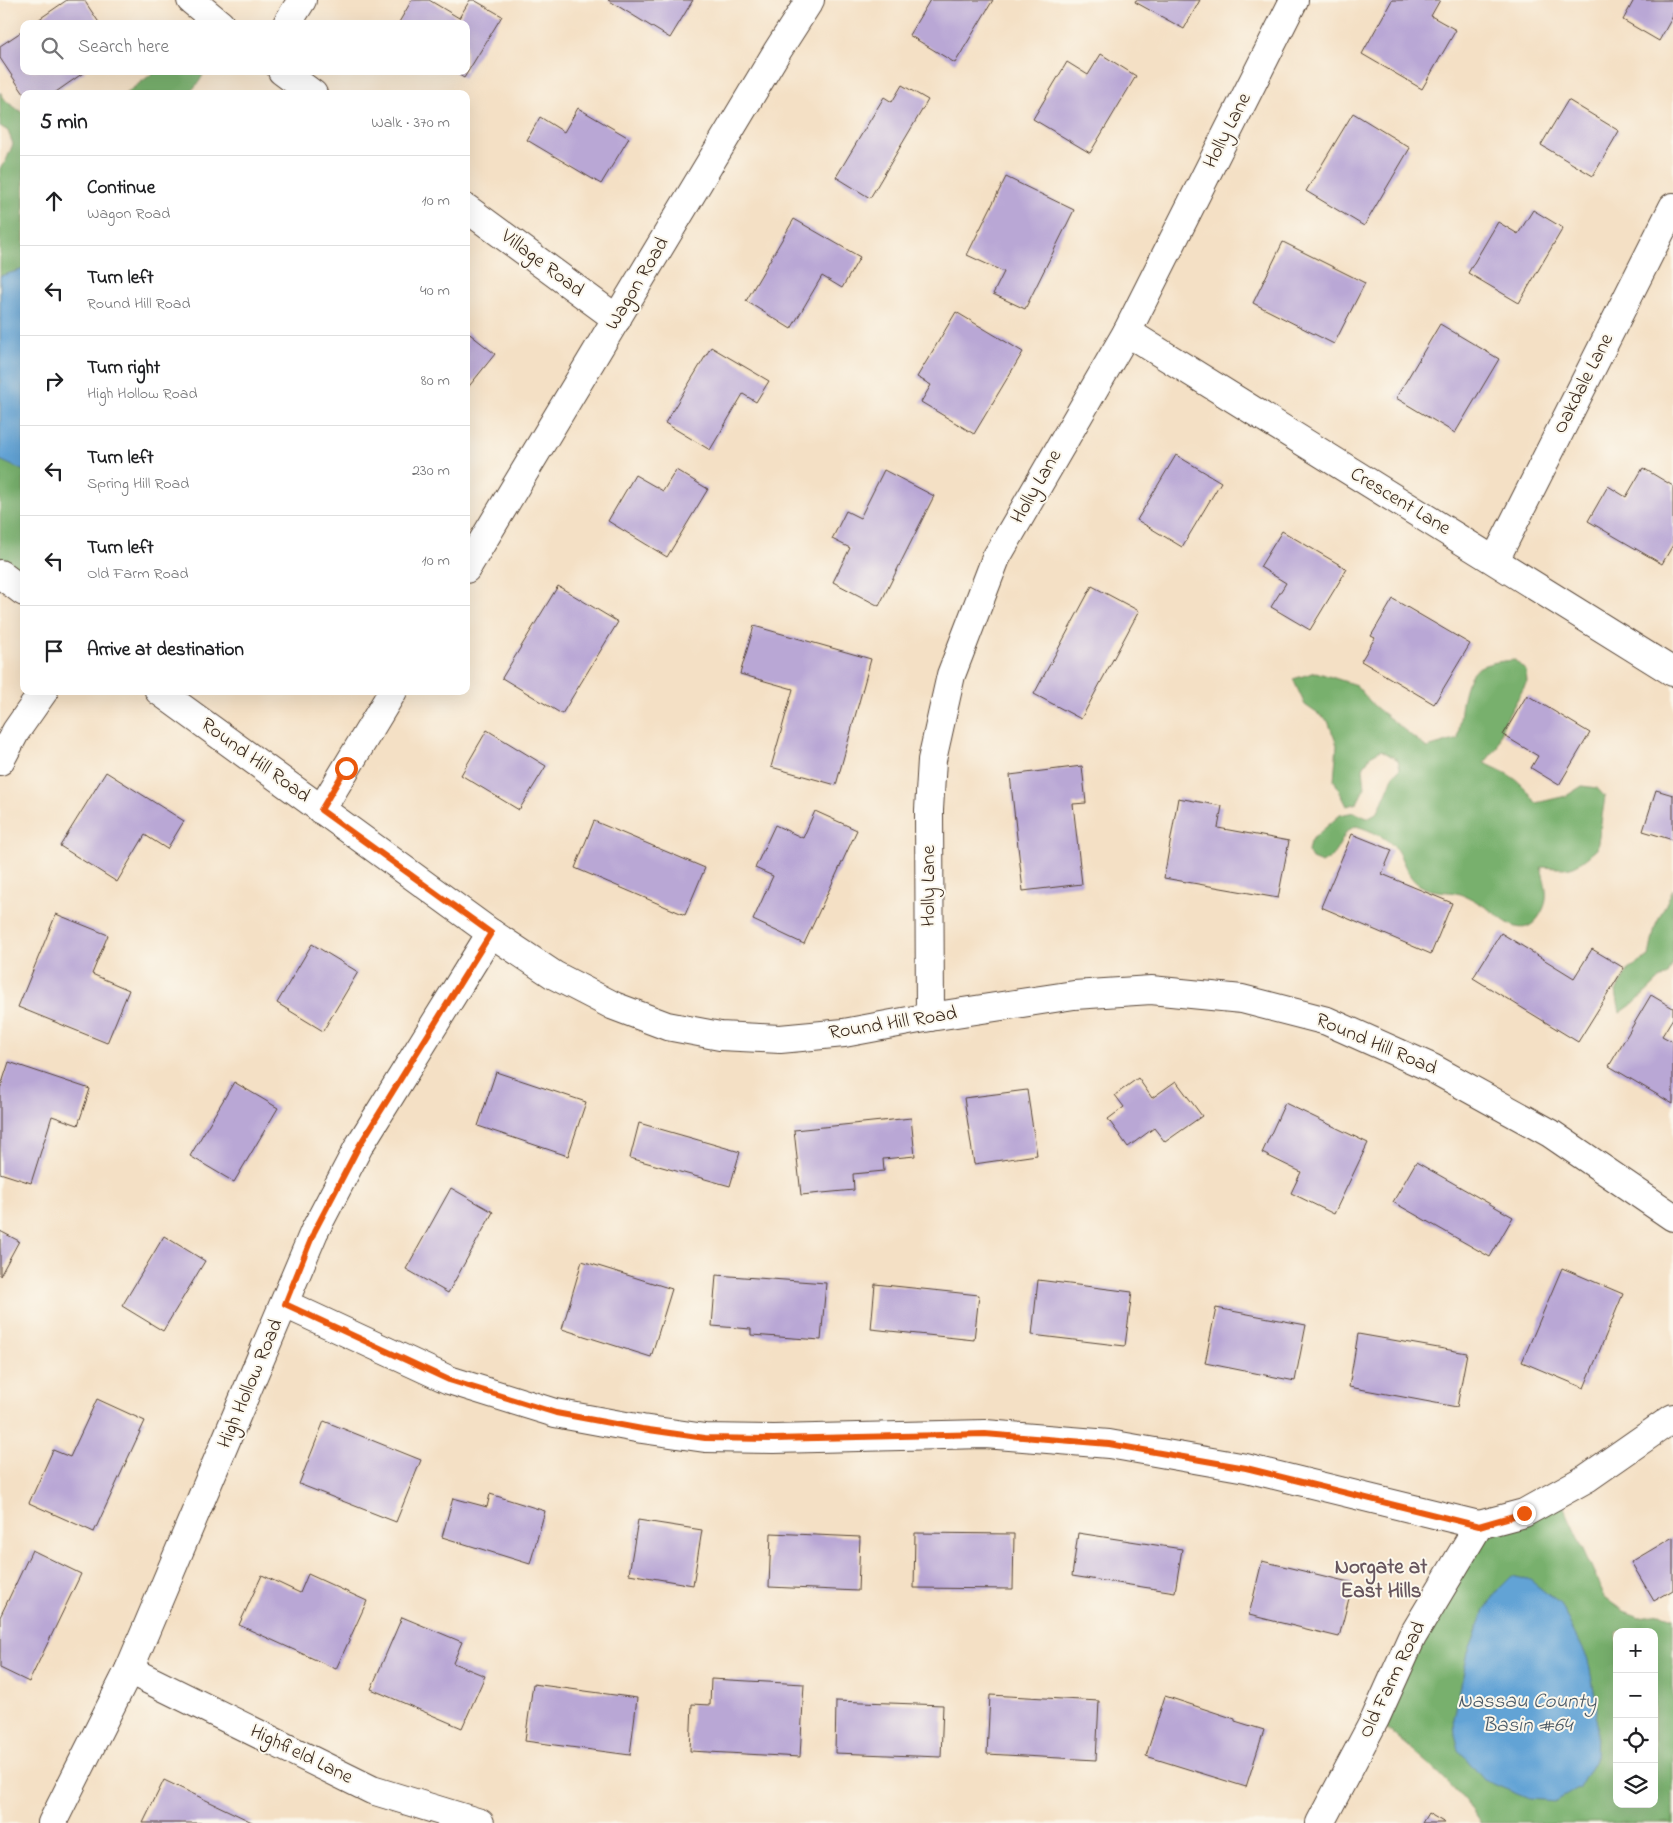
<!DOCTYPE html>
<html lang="en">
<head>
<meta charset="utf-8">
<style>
  body { margin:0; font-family:"Indie Flower",sans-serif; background:#f6f6f6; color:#202124 }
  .controls { position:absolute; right:15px; bottom:15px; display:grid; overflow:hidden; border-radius:10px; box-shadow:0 5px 20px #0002 }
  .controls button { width:45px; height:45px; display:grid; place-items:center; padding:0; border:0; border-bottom:1px solid #e0e0e0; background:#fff; color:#202124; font:25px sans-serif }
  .stop { position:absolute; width:15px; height:15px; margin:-11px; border:4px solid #ea580c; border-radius:50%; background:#fff }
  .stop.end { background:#ea580c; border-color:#fff; box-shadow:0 1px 5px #0008 }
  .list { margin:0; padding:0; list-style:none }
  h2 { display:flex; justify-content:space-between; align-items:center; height:65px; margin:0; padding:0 20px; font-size:21px }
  h2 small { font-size:16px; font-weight:400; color:#757577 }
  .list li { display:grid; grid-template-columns:32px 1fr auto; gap:15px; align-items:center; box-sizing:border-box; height:90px; padding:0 20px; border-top:1px solid #e0e0e0 }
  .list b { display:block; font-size:19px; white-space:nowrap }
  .list p { margin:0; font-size:16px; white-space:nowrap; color:#757577 }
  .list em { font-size:16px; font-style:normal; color:#757577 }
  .icon { flex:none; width:28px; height:28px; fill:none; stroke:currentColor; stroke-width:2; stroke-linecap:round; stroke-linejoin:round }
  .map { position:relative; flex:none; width:1673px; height:1823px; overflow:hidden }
  .search { position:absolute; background:#fff; box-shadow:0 5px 20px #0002; left:20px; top:20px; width:450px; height:55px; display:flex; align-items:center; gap:12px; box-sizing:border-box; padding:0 18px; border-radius:10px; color:#757577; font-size:19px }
  .panel { position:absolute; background:#fff; box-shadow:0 5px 20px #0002; left:20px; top:90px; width:450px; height:605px; border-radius:10px }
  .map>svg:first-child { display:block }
  .forest { fill:#78b06d; stroke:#5a6d46; fill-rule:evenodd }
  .water { fill:#62a3d5; stroke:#4e667a }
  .building { fill:#b9a7d5 }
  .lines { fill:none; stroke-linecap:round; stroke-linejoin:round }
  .street-casing { stroke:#574537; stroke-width:30 }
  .secondary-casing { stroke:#574537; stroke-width:30 }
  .street { stroke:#fff; stroke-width:28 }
  .secondary { stroke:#fff; stroke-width:28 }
  .route { stroke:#ea580c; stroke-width:6 }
  .labels { text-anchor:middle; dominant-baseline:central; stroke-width:4; stroke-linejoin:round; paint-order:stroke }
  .street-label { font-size:20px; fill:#3b2a1e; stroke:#fbf7ec }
  .neighbourhood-label { font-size:21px; font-weight:bold; fill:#67565e; stroke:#fbf7ec }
  .water-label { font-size:21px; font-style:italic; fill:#4b5a67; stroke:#fbf7ec }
</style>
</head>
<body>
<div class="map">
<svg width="1673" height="1823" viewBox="0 0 1673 1823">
  <rect width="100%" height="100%" fill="#fbf7ec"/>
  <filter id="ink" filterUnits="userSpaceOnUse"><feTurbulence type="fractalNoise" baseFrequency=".02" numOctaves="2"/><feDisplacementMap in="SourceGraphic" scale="10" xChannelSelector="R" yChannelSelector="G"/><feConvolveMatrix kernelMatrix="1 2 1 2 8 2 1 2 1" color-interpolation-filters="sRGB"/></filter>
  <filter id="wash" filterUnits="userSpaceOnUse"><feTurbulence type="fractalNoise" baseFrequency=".0096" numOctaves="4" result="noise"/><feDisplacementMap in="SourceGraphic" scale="20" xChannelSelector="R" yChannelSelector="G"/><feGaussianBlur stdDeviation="1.12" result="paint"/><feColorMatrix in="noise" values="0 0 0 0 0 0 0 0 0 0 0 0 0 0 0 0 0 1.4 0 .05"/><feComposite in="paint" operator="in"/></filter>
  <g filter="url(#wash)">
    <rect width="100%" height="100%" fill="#f4e0c5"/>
    <g class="forest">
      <path d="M156,71H204C202,80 194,89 187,94H125Z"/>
      <polygon points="0,92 6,101 24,114 24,592 0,574 0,168 6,161 13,144 8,131 0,126"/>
      <path d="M1515,660L1526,671L1527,682L1503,725L1497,748L1484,763C1509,774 1521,779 1536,803L1566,796L1582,786L1597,788L1605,797L1597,849C1573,870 1572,869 1541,867C1546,887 1551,900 1538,918C1523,938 1507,923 1493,912C1485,907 1475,900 1466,896C1451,889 1433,895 1418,884C1407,876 1405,864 1398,852C1391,839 1370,830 1356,826L1347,831L1333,856L1322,863L1312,859L1308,852L1310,841L1340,815L1354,812L1367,818L1378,812L1394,775L1400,768L1398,760L1381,750L1370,756L1363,768L1365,787L1357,803L1347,806L1334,780L1337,745L1328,721L1305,705L1293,679L1316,672L1356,685L1374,706L1427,748L1458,739C1461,719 1460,677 1480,667C1491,662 1503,661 1515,660Z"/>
      <polygon points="1673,889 1673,965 1672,965 1668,975 1659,980 1637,1001 1620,1013 1616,991 1629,969 1649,956 1655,927"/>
      <path d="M1558,1494L1605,1598L1623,1611L1639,1617L1661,1614L1673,1618V1823H1481C1454,1781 1413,1750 1375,1719L1479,1525ZM1617,1632H1654V1804H1617Z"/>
    </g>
    <g class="water">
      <polygon points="24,269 24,471 0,460 0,276"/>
      <polygon points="1512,1576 1530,1580 1560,1604 1588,1659 1597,1707 1595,1760 1579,1788 1556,1801 1529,1799 1484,1780 1459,1750 1455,1734 1454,1718 1468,1652 1486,1608 1499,1589"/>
    </g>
    <g id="blocks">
      <g class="building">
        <polygon points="67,0 84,0 100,24 32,24"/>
        <polygon points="412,0 429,0 459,18 470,0 474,0 502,16 464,78 453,71 466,71 466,24 398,24"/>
        <polygon points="608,0 693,0 670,38"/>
        <polygon points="930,0 993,0 955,63 909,35"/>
        <polygon points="1136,0 1200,0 1184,29 1135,2"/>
        <polygon points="1392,0 1440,0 1431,16 1456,30 1422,89 1362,54"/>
        <polygon points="1634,0 1673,0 1673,16 1659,41 1623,20"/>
        <polygon points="24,30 24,71 86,71 53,94 24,94 0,58 0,46"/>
        <polygon points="1101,54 1136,76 1090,153 1033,119 1067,62 1088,75"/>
        <polygon points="902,85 928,100 870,198 836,177 884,97 892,102"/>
        <polygon points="1568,100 1619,131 1593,176 1541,145"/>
        <polygon points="578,108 629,138 601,184 527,140 540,117 564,132"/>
        <polygon points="1353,113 1410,148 1364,226 1306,191"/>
        <polygon points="1006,177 1074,210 1025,309 993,294 1004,272 967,255"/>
        <polygon points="1533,210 1563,228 1519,303 1468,273 1498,222 1518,234"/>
        <polygon points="794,219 860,257 842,288 822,276 791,329 746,301"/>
        <polygon points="1283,242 1365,283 1334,344 1253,303"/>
        <polygon points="956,312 1023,352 974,434 921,402 931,385 917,377"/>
        <polygon points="1440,324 1499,359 1455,433 1396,398"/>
        <polygon points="466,331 495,354 466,390"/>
        <polygon points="711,347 769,381 756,402 743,394 710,450 665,423"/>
        <polygon points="1176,455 1221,482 1182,547 1137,520"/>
        <polygon points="1643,468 1673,486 1673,545 1662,564 1588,521 1608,486 1626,497"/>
        <polygon points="676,470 708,489 667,557 608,521 635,475 663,491"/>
        <polygon points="884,470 934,496 879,606 833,582 850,548 832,539 846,511 860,518"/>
        <polygon points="1282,531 1347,569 1310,630 1271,607 1286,583 1260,567"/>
        <polygon points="558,586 618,622 562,714 502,678"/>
        <polygon points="1092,586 1139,611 1081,719 1034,694"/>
        <polygon points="1393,599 1470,644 1434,704 1361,661 1375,638 1371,636"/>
        <polygon points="754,626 871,659 836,785 771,767 793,689 740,674"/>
        <polygon points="1527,695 1590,733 1559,785 1531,768 1538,756 1503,735"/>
        <polygon points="487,730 546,766 519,810 461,775"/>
        <polygon points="1082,766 1086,803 1073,804 1082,884 1023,891 1010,775"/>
        <polygon points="106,772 184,821 167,849 145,835 117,882 60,846"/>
        <polygon points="1656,790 1673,795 1673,840 1643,831"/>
        <polygon points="1178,798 1222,806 1218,828 1289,841 1278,898 1164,878"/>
        <polygon points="815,811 857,830 804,944 753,920 773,876 755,868 775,825 803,838"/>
        <polygon points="594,821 705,868 685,915 575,868"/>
        <polygon points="1352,834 1392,850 1382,874 1452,903 1431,954 1321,907"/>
        <polygon points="56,914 108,935 92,974 129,990 107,1043 18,1007"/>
        <polygon points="1501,933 1574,978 1592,949 1624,968 1578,1042 1473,978"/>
        <polygon points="312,944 358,972 323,1031 277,1003"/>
        <polygon points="1651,995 1673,1008 1673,1018 1662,1036 1673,1042 1673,1104 1609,1066"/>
        <polygon points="9,1062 90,1089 78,1125 52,1116 31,1183 0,1173 0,1089"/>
        <polygon points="496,1072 586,1102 568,1156 478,1126"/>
        <polygon points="1138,1078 1152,1098 1176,1081 1202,1116 1165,1142 1154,1128 1128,1147 1108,1119 1124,1107 1115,1095"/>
        <polygon points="234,1082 278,1108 234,1182 190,1156"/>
        <polygon points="1027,1090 1037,1155 974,1164 964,1098"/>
        <polygon points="1285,1103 1368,1143 1334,1214 1291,1193 1301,1172 1262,1153"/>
        <polygon points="911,1118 915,1156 883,1159 884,1171 853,1174 854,1190 801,1195 794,1130"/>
        <polygon points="639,1123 740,1152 730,1186 630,1158"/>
        <polygon points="1416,1162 1513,1217 1490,1257 1393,1202"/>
        <polygon points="451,1188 493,1212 448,1293 406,1269"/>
        <polygon points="0,1231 19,1241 0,1276"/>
        <polygon points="164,1236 205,1261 163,1331 122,1306"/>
        <polygon points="582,1261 672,1289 651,1357 562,1329"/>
        <polygon points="1562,1268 1623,1294 1584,1388 1522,1362"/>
        <polygon points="716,1275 826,1283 821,1340 751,1335 751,1329 712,1326"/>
        <polygon points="1038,1280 1132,1292 1125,1346 1032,1335"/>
        <polygon points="875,1284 979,1295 974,1340 871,1329"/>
        <polygon points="1216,1308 1306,1325 1295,1381 1205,1363"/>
        <polygon points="1358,1334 1467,1353 1457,1407 1349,1387"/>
        <polygon points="97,1399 145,1421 94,1532 29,1503 53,1450 70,1457"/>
        <polygon points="324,1421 421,1460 396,1522 299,1484"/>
        <polygon points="490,1494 545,1511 530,1564 442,1537 453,1498 487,1507"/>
        <polygon points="638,1520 702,1530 693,1585 629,1574"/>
        <polygon points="771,1533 860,1537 858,1591 769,1587"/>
        <polygon points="915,1533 1014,1534 1013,1589 914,1588"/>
        <polygon points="1078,1533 1182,1549 1175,1592 1072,1576"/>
        <polygon points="1673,1537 1673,1590 1654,1601 1631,1562"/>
        <polygon points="32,1550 81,1574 29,1682 0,1668 0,1617"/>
        <polygon points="1262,1561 1353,1583 1339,1637 1249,1615"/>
        <polygon points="308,1574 367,1601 336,1669 239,1625 262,1575 300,1593"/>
        <polygon points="402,1617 462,1642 453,1663 485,1676 462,1728 371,1689"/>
        <polygon points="711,1679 804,1684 800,1757 690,1751 692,1704 710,1705"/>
        <polygon points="533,1684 637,1698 630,1755 525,1741"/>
        <polygon points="990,1695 1099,1701 1096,1760 987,1754"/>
        <polygon points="1165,1696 1235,1719 1235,1721 1264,1730 1246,1787 1146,1756"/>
        <polygon points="836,1701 943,1705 941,1757 835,1753"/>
        <polygon points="164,1780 254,1823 143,1823"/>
        <polygon points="1428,1813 1445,1823 1422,1823"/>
      </g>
    </g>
  </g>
  <g filter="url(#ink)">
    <use href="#blocks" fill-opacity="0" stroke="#574537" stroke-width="1"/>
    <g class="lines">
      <g class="street-casing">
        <g id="street">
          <polyline points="191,0 220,24"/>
          <polyline points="287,24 302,0"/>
          <polyline points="282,71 313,94"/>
          <polyline points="466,208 617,319"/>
          <path d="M1127,332C1309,446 1492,558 1673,672"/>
          <polyline points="1495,560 1673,207"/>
          <polyline points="466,569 778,50 810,0"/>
          <polyline points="0,761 16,731 44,691"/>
          <polyline points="321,810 393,691"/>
          <polyline points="930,1017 929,810 932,760 951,675 996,558 1127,332 1294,0"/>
          <polyline points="285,1304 449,1380 555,1413 642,1429 705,1438 774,1439 985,1434 1109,1444 1246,1468 1479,1525"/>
          <polyline points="129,1670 372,1790 480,1823"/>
          <polyline points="52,1823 129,1670 314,1232 359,1146 491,933"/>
          <polyline points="1320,1823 1375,1719 1412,1637 1479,1525 1524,1513 1587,1478 1673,1418"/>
        </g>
      </g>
      <g class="secondary-casing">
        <g id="secondary">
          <polyline points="0,574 24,592"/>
          <polyline points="159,691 491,933 554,975 614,1006 667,1026 720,1036 780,1039 844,1033 930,1017 1074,995 1151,990 1242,999 1327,1021 1432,1068 1550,1133 1673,1217"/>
        </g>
      </g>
      <use href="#street" class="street"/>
      <use href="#secondary" class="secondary"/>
    </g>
  </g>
  <g class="lines" filter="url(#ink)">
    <polyline class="route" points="346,768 321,810 491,933 359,1146 314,1232 285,1304 449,1380 556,1413 642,1429 705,1438 774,1439 985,1434 1109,1444 1246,1468 1479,1526 1524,1513"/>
  </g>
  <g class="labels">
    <g class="street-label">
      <text transform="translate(1228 131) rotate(-63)">Holly Lane</text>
      <text transform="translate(542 264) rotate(37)">Village Road</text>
      <text transform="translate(638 284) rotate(-59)">Wagon Road</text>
      <text transform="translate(1584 384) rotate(-63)">Oakdale Lane</text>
      <text transform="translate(1037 487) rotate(-60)">Holly Lane</text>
      <text transform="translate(1400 502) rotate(31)">Crescent Lane</text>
      <text transform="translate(255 761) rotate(36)">Round Hill Road</text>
      <text transform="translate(929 886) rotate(-90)">Holly Lane</text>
      <text transform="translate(893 1024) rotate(-9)">Round Hill Road</text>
      <text transform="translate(1376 1045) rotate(23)">Round Hill Road</text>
      <text transform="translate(251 1384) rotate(-67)">High Hollow Road</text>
      <text transform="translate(1393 1680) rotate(-64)">Old Farm Road</text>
      <text transform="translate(301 1755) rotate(26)">Highfield Lane</text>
    </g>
    <g class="neighbourhood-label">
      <text x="1381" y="1568">Norgate at<tspan x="1381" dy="24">East Hills</tspan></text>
    </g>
    <g class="water-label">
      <text x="1527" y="1702">Nassau County<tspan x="1527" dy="24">Basin #64</tspan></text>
    </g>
  </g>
</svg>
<div class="controls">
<button>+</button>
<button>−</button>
<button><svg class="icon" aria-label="locate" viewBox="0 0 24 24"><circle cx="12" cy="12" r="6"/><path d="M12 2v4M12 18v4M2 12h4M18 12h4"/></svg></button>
<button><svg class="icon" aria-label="layers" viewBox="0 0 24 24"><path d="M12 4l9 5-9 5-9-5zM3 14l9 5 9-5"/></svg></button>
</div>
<div class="stop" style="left:346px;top:768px"></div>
<div class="stop end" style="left:1524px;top:1513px"></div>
<div class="search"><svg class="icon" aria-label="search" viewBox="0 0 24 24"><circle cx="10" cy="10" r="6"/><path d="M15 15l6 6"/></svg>Search here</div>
<section class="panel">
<h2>5 min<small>Walk · 370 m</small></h2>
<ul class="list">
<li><svg class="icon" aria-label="ahead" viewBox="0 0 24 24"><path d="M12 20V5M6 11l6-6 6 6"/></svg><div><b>Continue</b><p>Wagon Road</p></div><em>10 m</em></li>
<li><svg class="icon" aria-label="left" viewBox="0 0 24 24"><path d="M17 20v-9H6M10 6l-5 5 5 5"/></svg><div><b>Turn left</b><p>Round Hill Road</p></div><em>40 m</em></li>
<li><svg class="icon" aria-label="right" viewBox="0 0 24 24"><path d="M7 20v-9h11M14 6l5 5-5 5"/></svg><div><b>Turn right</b><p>High Hollow Road</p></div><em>80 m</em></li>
<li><svg class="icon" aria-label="left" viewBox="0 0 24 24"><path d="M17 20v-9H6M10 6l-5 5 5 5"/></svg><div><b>Turn left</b><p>Spring Hill Road</p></div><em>230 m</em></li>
<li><svg class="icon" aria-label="left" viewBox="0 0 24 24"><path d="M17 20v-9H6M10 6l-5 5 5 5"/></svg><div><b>Turn left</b><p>Old Farm Road</p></div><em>10 m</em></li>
<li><svg class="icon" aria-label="arrive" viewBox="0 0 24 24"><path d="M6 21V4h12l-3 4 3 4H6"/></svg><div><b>Arrive at destination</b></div></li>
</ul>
</section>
</div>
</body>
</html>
